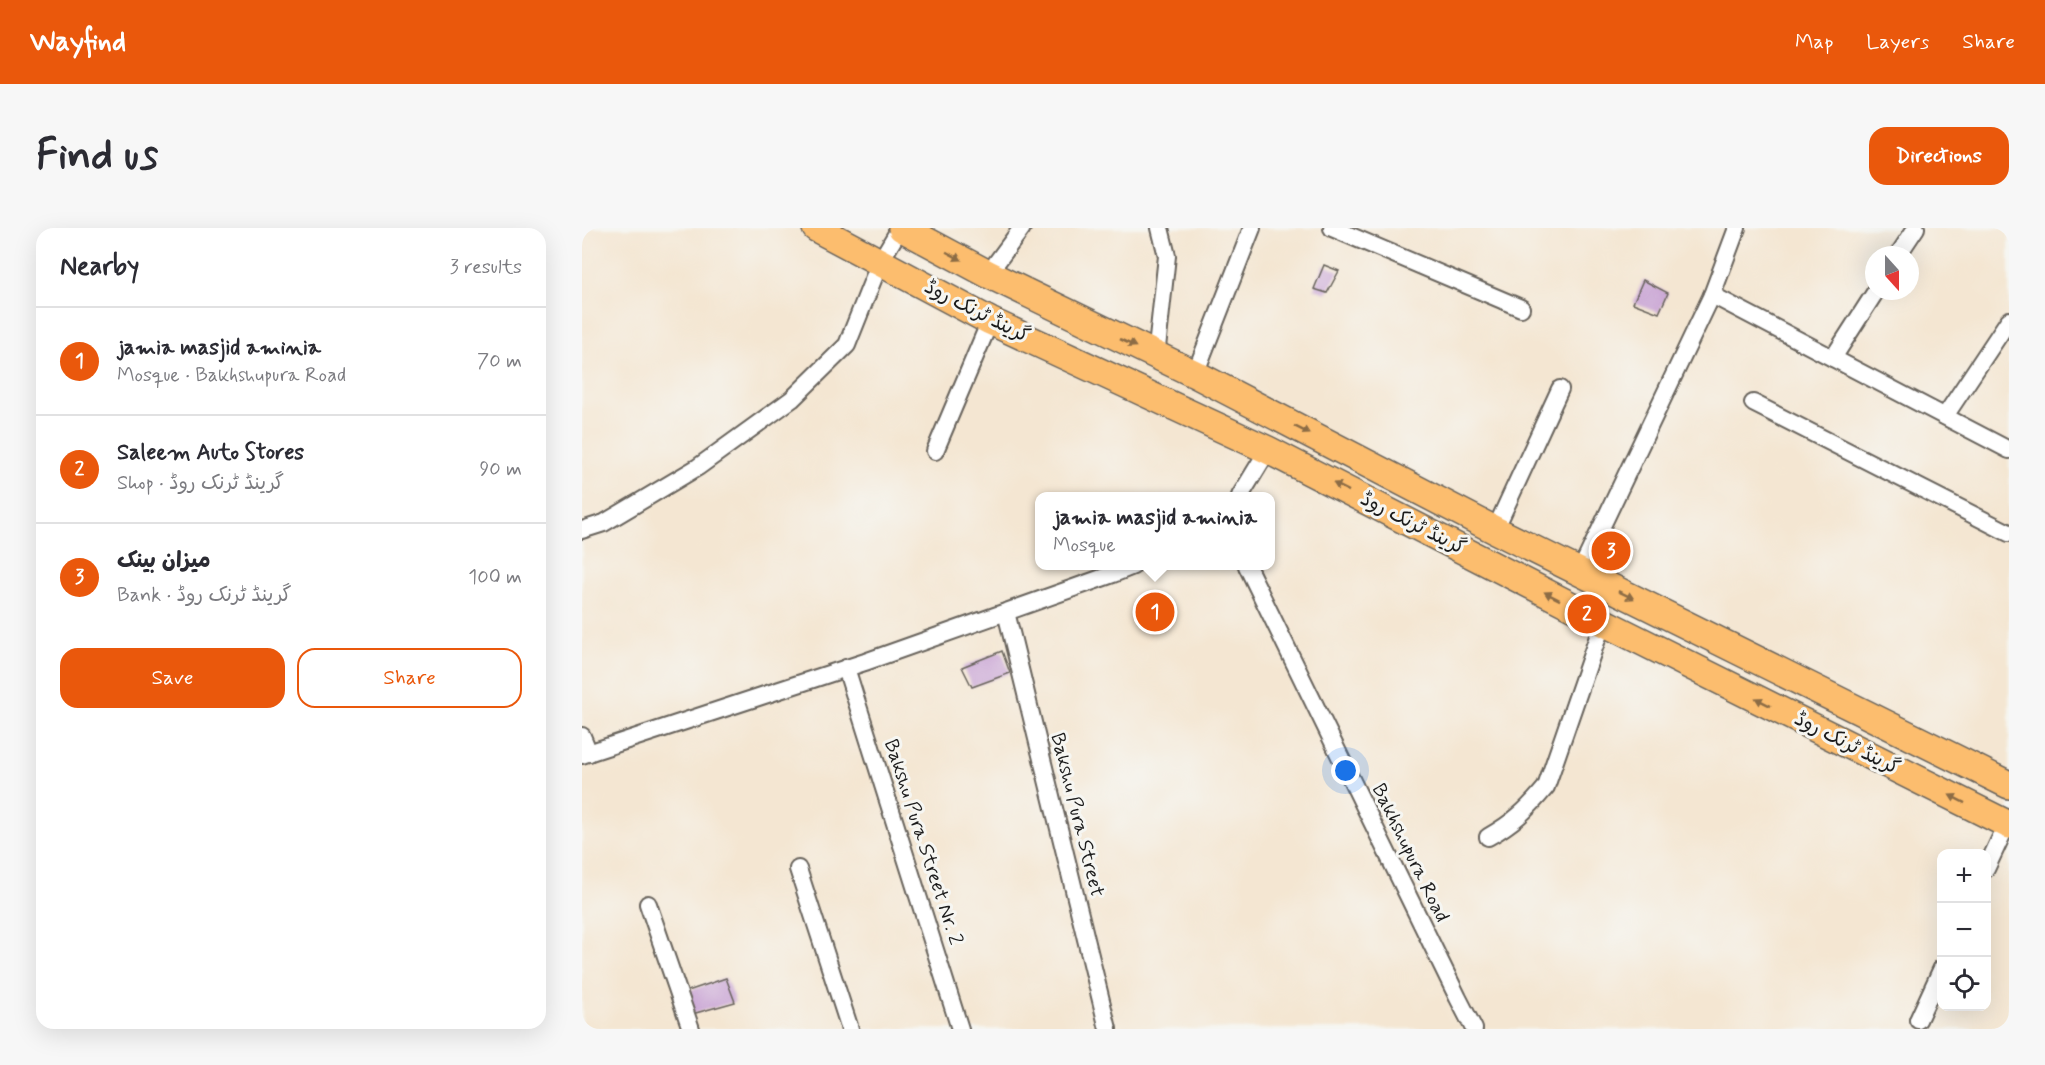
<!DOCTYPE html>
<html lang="en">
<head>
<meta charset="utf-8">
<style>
  body { margin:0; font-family:Mynerve,"Playpen Sans Arabic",sans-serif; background:#f7f7f7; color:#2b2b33 }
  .controls { position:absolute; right:18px; bottom:18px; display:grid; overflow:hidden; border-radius:12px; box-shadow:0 6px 24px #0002 }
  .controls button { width:54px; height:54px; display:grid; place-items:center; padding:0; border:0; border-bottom:2px solid #e1e1e2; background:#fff; color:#2b2b33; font:30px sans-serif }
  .compass { position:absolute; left:1283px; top:18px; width:54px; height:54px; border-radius:50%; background:#fff; box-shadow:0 6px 24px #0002; rotate:159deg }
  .you { position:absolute; left:764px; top:543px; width:21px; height:21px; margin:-15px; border:4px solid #fff; border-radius:50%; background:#1a73e8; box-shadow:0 0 0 9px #1a73e833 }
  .badge { display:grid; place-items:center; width:39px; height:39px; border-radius:50%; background:#ea580c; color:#fff; font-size:20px; font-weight:700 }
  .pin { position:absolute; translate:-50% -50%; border:3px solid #fff; box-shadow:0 2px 6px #0006 }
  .popup { position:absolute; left:453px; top:264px; width:240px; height:78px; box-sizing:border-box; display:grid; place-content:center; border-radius:12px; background:#fff; filter:drop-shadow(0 2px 4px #0005); font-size:20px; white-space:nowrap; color:#7c7c81 }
  .popup b { font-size:22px; color:#2b2b33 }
  .popup::after { content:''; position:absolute; left:50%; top:100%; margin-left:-12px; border:12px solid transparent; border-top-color:#fff }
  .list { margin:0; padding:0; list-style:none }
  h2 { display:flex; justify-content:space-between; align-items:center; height:78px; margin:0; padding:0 24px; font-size:26px }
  h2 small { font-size:20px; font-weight:400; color:#7c7c81 }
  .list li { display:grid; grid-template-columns:39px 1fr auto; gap:18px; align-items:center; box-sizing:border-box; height:108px; padding:0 24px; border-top:2px solid #e1e1e2 }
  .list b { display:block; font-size:22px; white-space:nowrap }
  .list p { margin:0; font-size:20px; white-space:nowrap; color:#7c7c81 }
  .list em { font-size:20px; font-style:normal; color:#7c7c81 }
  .actions { display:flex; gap:12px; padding:18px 24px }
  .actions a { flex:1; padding:14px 0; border:2px solid #ea580c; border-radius:18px; text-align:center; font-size:21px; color:#ea580c }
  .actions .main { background:#ea580c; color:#fff }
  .icon { flex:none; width:33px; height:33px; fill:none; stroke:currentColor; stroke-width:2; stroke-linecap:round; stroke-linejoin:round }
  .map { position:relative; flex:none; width:1427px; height:801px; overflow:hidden; border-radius:18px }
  header { display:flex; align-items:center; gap:36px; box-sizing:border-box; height:84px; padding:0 30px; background:#ea580c; color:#fff }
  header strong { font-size:28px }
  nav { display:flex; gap:33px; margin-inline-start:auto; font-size:21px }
  .intro { display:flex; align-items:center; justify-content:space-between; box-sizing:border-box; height:144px; padding:0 36px }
  h1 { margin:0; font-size:42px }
  .button { padding:15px 27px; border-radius:18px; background:#ea580c; color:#fff; font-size:21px; font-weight:700 }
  main { display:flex; gap:36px; padding:0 36px }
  aside { flex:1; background:#fff; border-radius:18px; box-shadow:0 6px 24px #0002 }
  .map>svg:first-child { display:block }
  .building { fill:#cba7d5 }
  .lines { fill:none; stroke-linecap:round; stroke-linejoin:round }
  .minor-casing { stroke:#68635c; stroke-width:20 }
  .primary-casing { stroke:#68635c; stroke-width:30 }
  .minor { stroke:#fff; stroke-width:16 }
  .primary { stroke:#fcbd6e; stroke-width:27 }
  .oneway { fill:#8c6c45 }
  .labels { text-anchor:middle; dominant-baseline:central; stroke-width:6; stroke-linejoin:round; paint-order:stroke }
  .street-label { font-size:20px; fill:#1c1c1c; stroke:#f6f6f2 }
</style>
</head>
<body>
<header>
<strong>Wayfind</strong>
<nav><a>Map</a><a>Layers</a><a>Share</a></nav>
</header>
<div class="intro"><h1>Find us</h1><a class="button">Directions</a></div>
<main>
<aside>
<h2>Nearby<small>3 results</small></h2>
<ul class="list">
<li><span class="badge">1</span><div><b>jamia masjid aminia</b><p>Mosque · Bakhshupura Road</p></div><em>70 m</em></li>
<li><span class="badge">2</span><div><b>Saleem Auto Stores</b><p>Shop · گرینڈ ٹرنک روڈ</p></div><em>90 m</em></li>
<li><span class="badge">3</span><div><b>میزان بینک</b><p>Bank · گرینڈ ٹرنک روڈ</p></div><em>100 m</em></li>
</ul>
<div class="actions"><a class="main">Save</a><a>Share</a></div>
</aside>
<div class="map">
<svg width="1427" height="801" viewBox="0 0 1427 801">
  <rect width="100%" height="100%" fill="#f6f6f2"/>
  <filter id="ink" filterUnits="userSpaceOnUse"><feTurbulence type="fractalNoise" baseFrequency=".0167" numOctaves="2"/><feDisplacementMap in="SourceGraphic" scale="12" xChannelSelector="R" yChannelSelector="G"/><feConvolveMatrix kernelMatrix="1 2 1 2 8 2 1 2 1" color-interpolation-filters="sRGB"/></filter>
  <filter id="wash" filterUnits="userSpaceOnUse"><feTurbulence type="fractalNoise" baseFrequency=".008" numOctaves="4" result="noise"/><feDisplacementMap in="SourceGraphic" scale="24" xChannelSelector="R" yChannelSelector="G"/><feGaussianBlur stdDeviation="1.35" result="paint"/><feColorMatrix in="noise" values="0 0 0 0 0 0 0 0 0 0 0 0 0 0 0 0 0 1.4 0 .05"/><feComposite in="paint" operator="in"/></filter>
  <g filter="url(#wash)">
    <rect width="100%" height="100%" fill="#f4e6d2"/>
    <g id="blocks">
      <g class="building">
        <polygon points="742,37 757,43 745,65 732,61"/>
        <polygon points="1061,52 1086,65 1077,85 1051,75"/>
        <polygon points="420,423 428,445 390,459 380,439"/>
        <polygon points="144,750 153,774 110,786 103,764"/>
      </g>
    </g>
  </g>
  <g filter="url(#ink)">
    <use href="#blocks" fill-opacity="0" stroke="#68635c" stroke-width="1.5"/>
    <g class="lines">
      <g class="minor-casing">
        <g id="minor">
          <polyline points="750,0 939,80"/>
          <polyline points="1316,27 1334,0"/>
          <polyline points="406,46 440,0"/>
          <polyline points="1130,67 1427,222"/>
          <polyline points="574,129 585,28 578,0"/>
          <polyline points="1251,130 1294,63"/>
          <polyline points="613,146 670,0"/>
          <polyline points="1171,175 1427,305"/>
          <polyline points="1363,188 1427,92"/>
          <polyline points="353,223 408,93"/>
          <polyline points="658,268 686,222"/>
          <polyline points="0,302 22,295 116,239 210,171 265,117 298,34 318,0"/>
          <polyline points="913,302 978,161"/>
          <polyline points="665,338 876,770 892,801"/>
          <polyline points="998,344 1130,67 1155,0"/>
          <polyline points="424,384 526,801"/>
          <polyline points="264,440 378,801"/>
          <polyline points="0,508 7,525"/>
          <polyline points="0,527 283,434 531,346 551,338"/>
          <path d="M906,609C931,595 945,582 964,559L1021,394"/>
          <polyline points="216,641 268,801"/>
          <polyline points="1404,641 1425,596"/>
          <polyline points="66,676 109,801"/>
          <polyline points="1336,792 1360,740"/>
        </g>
      </g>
      <g class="primary-casing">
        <g id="primary">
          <polyline points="234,0 408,93 686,222 1021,394 1427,597"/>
          <polyline points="320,0 406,46 613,146 913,302 1427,557"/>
        </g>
      </g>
      <use href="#minor" class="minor"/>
      <use href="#primary" class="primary"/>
    </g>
    <defs><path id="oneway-solid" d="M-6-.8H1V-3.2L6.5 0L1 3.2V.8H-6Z" transform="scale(1.5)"/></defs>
    <g class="oneway">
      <use href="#oneway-solid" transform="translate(372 28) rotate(28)"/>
      <use href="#oneway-solid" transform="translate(546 115) rotate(26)"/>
      <use href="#oneway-solid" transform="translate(720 202) rotate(27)"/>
      <use href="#oneway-solid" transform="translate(759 259) rotate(-153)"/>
      <use href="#oneway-solid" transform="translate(1044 367) rotate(26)"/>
      <use href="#oneway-solid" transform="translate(970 368) rotate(-153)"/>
      <use href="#oneway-solid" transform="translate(1181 474) rotate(-153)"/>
      <use href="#oneway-solid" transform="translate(1375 571) rotate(-153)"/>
    </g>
  </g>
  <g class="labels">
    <g class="street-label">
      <text transform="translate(395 84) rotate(27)">گرینڈ ٹرنک روڈ</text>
      <text transform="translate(831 296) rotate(27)">گرینڈ ٹرنک روڈ</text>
      <text transform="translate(1265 516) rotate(27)">گرینڈ ٹرنک روڈ</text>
      <text transform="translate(495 587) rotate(76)">Bakshu Pura Street</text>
      <text transform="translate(341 614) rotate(72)">Bakshu Pura Street Nr. 2</text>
      <text transform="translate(828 625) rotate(64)">Bakhshupura Road</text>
    </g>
  </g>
</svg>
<div class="controls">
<button>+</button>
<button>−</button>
<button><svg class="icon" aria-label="locate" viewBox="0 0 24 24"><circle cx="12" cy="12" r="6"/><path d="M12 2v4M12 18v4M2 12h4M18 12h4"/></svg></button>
</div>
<svg class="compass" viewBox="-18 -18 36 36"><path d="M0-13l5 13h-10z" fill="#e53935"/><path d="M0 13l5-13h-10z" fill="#7c7c81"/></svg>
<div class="you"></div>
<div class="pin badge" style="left:573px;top:384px">1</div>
<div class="popup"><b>jamia masjid aminia</b>Mosque</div>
<div class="pin badge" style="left:1005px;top:386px">2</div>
<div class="pin badge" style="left:1029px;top:323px">3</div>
</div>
</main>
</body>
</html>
